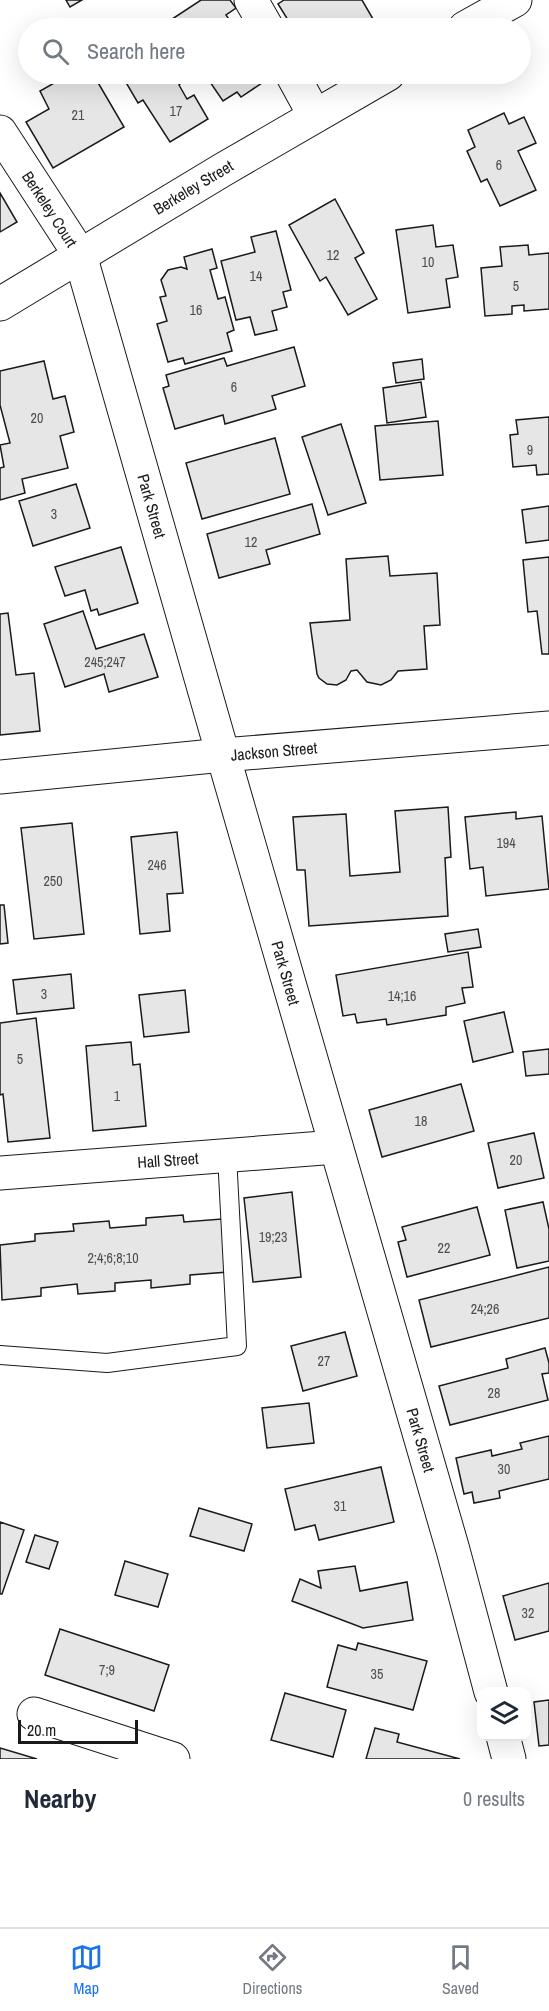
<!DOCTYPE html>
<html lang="en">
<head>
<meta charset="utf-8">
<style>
  body { margin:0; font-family:"Archivo Narrow",sans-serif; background:#f2f2f3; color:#1f2937 }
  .controls { position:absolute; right:18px; bottom:18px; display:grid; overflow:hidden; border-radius:12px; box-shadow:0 6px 24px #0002 }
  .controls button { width:54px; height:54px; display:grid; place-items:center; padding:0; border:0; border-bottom:2px solid #e0e1e3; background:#fff; color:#1f2937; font:30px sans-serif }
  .scale { position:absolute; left:18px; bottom:15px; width:120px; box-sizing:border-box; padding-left:6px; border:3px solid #1a1a1a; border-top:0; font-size:16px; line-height:21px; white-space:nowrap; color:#1a1a1a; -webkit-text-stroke:4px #fff; paint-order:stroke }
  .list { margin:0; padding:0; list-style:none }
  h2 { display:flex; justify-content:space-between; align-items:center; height:78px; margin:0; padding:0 24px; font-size:26px }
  h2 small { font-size:20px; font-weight:400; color:#747a83 }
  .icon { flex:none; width:33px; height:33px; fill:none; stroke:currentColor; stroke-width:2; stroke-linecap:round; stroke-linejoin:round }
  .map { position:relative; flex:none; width:549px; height:1759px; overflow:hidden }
  .search { position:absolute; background:#fff; box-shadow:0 6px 24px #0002; left:18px; right:18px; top:18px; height:66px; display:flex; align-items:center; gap:15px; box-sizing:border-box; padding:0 21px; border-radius:33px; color:#747a83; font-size:22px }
  .sheet { height:168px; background:#fff }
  nav { display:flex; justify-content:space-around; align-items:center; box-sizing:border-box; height:84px; border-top:2px solid #e0e1e3; background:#fff; font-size:16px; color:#747a83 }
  nav a { display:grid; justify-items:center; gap:3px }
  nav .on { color:#1a73e8 }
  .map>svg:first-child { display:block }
  .building { fill:#e6e6e6; stroke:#1a1a1a; stroke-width:1.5 }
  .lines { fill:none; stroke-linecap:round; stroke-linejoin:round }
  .lane-casing { stroke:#1a1a1a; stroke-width:20 }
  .street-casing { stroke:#1a1a1a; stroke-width:35 }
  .secondary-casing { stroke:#1a1a1a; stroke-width:35 }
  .lane { stroke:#fff; stroke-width:18 }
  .street { stroke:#fff; stroke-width:33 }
  .secondary { stroke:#fff; stroke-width:33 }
  .labels { text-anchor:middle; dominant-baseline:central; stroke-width:4.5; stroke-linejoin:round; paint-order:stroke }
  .number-label { font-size:14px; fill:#4d4d4d }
  .street-label { font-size:16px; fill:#1a1a1a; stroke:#fff }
</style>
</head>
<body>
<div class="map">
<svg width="549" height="1759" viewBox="0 0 549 1759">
  <rect width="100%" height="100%" fill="#fff"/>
  <g class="building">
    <polygon points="66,0 82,0 70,7"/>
    <polygon points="201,0 230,0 236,8 226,15 235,28 169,28 166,23"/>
    <polygon points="284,0 362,0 373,19 356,28 293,28 278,4"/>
    <polygon points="70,74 93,74 124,127 53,168 26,122 49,109 40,91"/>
    <polygon points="121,74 178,74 183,81 179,85 187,99 194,95 208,119 170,142 143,100 138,103"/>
    <polygon points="196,74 264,74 268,79 241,97 237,92 223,101 208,79 202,83"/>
    <polygon points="504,113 509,124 524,117 536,143 518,151 536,190 500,206 487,179 481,182 467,151 475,147 468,130"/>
    <polygon points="0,193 17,222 0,232"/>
    <polygon points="335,199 364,253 355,258 377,299 348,315 326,277 320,281 289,225"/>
    <polygon points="433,225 436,247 453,245 458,277 446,279 450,307 408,313 396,230"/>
    <polygon points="276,231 291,290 283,292 287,307 272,311 277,330 255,335 250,317 236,320 221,261 255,252 251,237"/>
    <polygon points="528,245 529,255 549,253 549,309 524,311 524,305 512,306 512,314 485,316 481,268 502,266 500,247"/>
    <polygon points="212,249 217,268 210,270 218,299 225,297 234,330 227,333 232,351 185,364 183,358 168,362 157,324 167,321 160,297 166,296 161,280 168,270 181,267 187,269 184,257"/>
    <polygon points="294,347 305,386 272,396 276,409 225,424 223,415 175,429 163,388 169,386 166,375 224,358 227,366"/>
    <polygon points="422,359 424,379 396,383 393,363"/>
    <polygon points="44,361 53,399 65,396 74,432 60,436 68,468 22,479 25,493 0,500 0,468 4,467 0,445 10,443 0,405 0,371"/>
    <polygon points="421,382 426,417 387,423 383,388"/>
    <polygon points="549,417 549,474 537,475 536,465 513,467 510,435 518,434 516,420"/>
    <polygon points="438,421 443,475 380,480 375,426"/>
    <polygon points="341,424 366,503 328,515 302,437"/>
    <polygon points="275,438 290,494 202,519 186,463"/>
    <polygon points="76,484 90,528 33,546 19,501"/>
    <polygon points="312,504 320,534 266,550 270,564 219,578 207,534"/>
    <polygon points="549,506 549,540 526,543 522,510"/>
    <polygon points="121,547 138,603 99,615 97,609 91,611 85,590 65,596 55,567"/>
    <polygon points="388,556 390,576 437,573 440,625 424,626 427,669 398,671 391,680 381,685 367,682 357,670 351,671 346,680 337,685 327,684 319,678 317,674 310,623 350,620 346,559"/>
    <polygon points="549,557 549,654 542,654 537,611 528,612 523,560"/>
    <polygon points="83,611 96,649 144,634 158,677 109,692 104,674 65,687 44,624"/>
    <polygon points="8,613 16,675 34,673 40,731 0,735 0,614"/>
    <polygon points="448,807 451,857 445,858 448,916 309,926 305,870 297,870 293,817 346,814 350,876 400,872 395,811"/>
    <polygon points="516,812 516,819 542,816 549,889 486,896 483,867 470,869 465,817"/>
    <polygon points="72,823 84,934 34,939 21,828"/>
    <polygon points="177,832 183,893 167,894 170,931 140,934 131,837"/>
    <polygon points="0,905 4,905 8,943 0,944"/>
    <polygon points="478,929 481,947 448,952 445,934"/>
    <polygon points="468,952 473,987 462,988 465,1003 446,1007 446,1015 387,1025 386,1019 357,1023 355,1014 343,1016 336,975"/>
    <polygon points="71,974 74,1008 17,1014 13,980"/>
    <polygon points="185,990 189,1032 144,1037 139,995"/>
    <polygon points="504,1012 513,1052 473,1062 464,1021"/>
    <polygon points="36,1018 50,1138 8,1142 3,1094 0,1095 0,1023"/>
    <polygon points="131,1042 133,1065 140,1064 146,1126 93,1131 86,1046"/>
    <polygon points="549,1049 549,1074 526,1076 523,1052"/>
    <polygon points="461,1084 474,1131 382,1157 369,1110"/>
    <polygon points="534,1133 544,1178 498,1188 488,1143"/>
    <polygon points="292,1192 301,1277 253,1282 244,1198"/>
    <polygon points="543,1202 549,1229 549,1261 517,1268 505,1210"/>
    <polygon points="477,1207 490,1255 407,1277 398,1242 406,1240 402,1227"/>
    <polygon points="183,1215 184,1222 222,1219 228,1272 190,1275 190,1284 151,1288 151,1280 115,1283 115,1291 78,1294 77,1284 41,1288 41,1296 2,1300 0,1245 35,1241 35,1234 74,1231 73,1224 109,1221 110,1228 146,1225 146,1218"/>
    <polygon points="549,1267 549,1318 431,1347 419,1300"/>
    <polygon points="345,1332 357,1376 303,1391 291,1346"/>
    <polygon points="545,1348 549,1363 549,1373 542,1374 548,1400 450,1425 439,1386 508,1368 506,1359"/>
    <polygon points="309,1403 314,1443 267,1448 262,1408"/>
    <polygon points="549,1436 549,1479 499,1491 500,1498 474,1503 472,1492 464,1494 456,1458 491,1450 492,1456 522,1449 520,1443"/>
    <polygon points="381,1467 394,1522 319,1540 315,1525 295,1530 285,1489"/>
    <polygon points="199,1508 252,1524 244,1551 190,1536"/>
    <polygon points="0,1522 24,1530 2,1594 0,1594"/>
    <polygon points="35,1535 58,1542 49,1569 26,1562"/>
    <polygon points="125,1561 168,1574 158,1607 115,1595"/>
    <polygon points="355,1566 360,1591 407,1582 413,1620 363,1628 292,1601 300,1579 321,1588 318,1571"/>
    <polygon points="549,1583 549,1631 515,1640 503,1596"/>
    <polygon points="60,1629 169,1665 154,1711 45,1675"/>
    <polygon points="358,1643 427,1661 413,1710 327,1687 338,1645 356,1650"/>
    <polygon points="285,1693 346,1710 333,1757 271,1740"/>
    <polygon points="549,1700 549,1745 539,1746 534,1702"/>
    <polygon points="375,1728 399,1734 397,1742 460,1759 366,1759"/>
    <polygon points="0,1748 37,1759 0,1759"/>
  </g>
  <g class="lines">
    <g class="lane-casing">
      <polyline id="lane" points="0,1355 107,1363 237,1346 227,1155"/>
    </g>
    <g class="street-casing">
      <g id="street">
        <polyline points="251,0 267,28"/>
        <polyline points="292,74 315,116"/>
        <polyline points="0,132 80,255"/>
        <polyline points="0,1173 336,1147"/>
        <polyline points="34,1714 173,1759"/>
      </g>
    </g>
    <g class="secondary-casing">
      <g id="secondary">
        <polyline points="465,28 515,0"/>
        <polyline points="80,255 223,755 453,1550 491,1692"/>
        <polyline points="0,304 224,169 388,74"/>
        <polyline points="0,777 223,755 549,728"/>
        <polyline points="503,1736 509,1759"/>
      </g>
    </g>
    <use href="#lane" class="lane"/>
    <use href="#street" class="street"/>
    <use href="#secondary" class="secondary"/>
  </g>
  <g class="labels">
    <g class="number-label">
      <text x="176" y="111">17</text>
      <text x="78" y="115">21</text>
      <text x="499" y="165">6</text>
      <text x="333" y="255">12</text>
      <text x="428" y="262">10</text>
      <text x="256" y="276">14</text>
      <text x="516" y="286">5</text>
      <text x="196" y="310">16</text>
      <text x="234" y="387">6</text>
      <text x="37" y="418">20</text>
      <text x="530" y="450">9</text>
      <text x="54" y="514">3</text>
      <text x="251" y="542">12</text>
      <text x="105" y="662">245;247</text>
      <text x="506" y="843">194</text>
      <text x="157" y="865">246</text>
      <text x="53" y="881">250</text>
      <text x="44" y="994">3</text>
      <text x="402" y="996">14;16</text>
      <text x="20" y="1059">5</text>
      <text x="117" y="1096">1</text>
      <text x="421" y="1121">18</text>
      <text x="516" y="1160">20</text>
      <text x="273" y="1237">19;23</text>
      <text x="444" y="1248">22</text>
      <text x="113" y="1258">2;4;6;8;10</text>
      <text x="485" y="1309">24;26</text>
      <text x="324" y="1361">27</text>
      <text x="494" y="1393">28</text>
      <text x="504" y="1469">30</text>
      <text x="340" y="1506">31</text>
      <text x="528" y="1613">32</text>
      <text x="107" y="1670">7;9</text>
      <text x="377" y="1674">35</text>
    </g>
    <g class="street-label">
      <text transform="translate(193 187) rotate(-31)">Berkeley Street</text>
      <text transform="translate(50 209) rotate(57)">Berkeley Court</text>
      <text transform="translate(152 506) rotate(74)">Park Street</text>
      <text transform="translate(274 751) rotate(-5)">Jackson Street</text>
      <text transform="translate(286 973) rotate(74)">Park Street</text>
      <text transform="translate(168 1160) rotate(-4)">Hall Street</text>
      <text transform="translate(421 1440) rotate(74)">Park Street</text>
    </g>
  </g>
</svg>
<div class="controls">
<button><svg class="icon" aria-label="layers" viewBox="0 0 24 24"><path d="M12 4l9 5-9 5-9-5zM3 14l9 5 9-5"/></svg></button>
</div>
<div class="scale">20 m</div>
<div class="search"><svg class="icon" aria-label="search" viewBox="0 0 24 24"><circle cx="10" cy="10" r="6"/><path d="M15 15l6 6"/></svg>Search here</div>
</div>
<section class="sheet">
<h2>Nearby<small>0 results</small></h2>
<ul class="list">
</ul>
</section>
<nav>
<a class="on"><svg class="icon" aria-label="map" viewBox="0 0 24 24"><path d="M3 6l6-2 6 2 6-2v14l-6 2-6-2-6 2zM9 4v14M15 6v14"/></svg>Map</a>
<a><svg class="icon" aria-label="directions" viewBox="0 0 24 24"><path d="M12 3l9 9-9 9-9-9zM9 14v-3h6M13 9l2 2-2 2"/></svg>Directions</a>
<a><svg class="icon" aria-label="saved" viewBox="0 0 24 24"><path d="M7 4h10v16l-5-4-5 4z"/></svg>Saved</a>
</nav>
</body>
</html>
